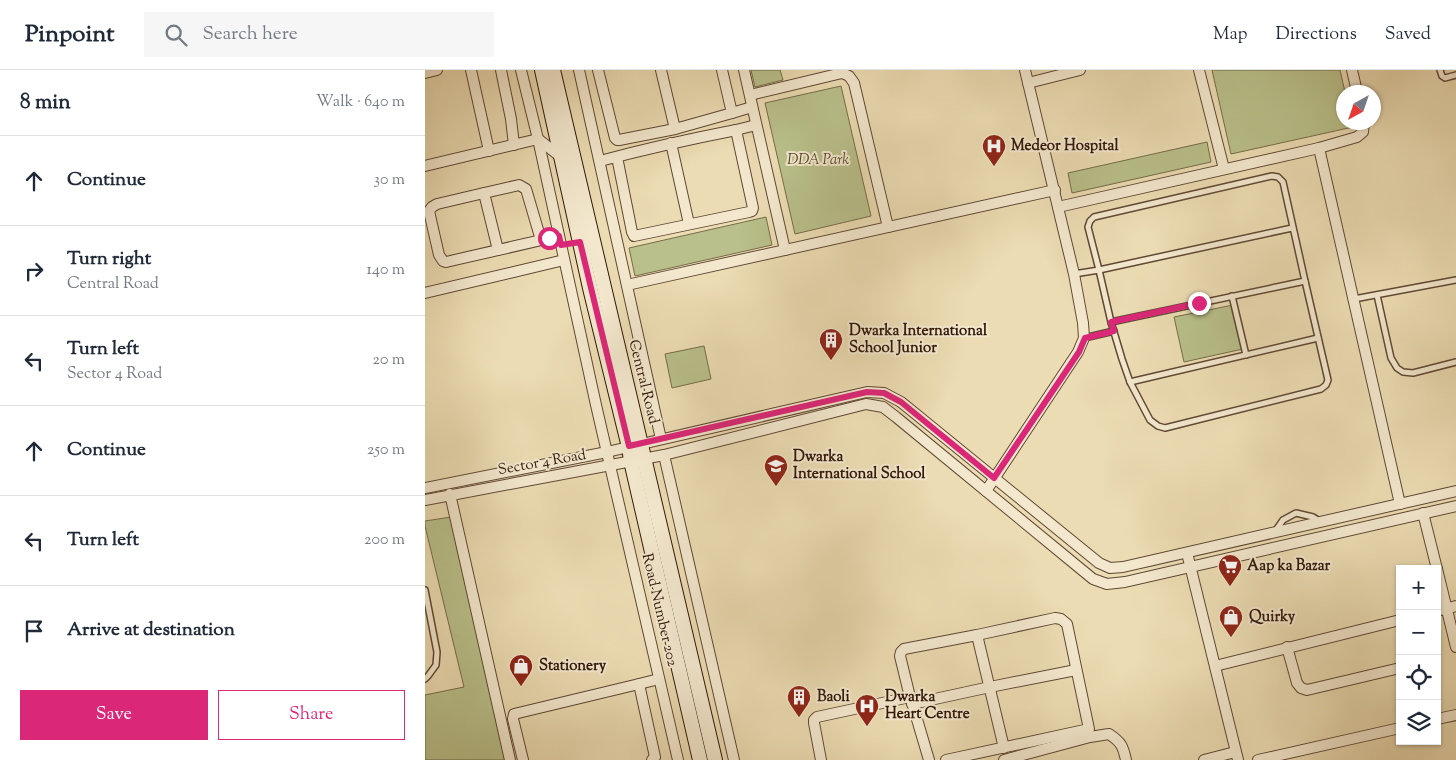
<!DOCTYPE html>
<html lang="en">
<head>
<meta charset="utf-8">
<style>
  body { margin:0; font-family:"Sorts Mill Goudy",serif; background:#f6f6f7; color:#1f2937 }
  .controls { position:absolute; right:15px; bottom:15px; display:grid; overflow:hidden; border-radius:0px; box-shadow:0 1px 4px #0004 }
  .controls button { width:45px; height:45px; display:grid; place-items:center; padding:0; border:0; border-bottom:1px solid #e0e1e3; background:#fff; color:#1f2937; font:25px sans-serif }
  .compass { position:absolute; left:911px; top:15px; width:45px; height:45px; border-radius:50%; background:#fff; box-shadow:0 1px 4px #0004; rotate:220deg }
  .stop { position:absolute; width:15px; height:15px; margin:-11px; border:4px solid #db2777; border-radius:50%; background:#fff }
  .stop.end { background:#db2777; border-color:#fff; box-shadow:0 1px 5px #0008 }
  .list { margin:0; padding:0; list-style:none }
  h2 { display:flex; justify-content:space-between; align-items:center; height:65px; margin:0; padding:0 20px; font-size:21px }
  h2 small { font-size:16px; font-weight:400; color:#747a83 }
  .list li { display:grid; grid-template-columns:32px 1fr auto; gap:15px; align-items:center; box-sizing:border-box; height:90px; padding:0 20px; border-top:1px solid #e0e1e3 }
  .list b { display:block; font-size:19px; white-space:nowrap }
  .list p { margin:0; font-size:16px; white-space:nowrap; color:#747a83 }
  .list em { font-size:16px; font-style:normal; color:#747a83 }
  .actions { display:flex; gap:10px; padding:15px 20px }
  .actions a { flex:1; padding:11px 0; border:1px solid #db2777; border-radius:0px; text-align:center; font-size:18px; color:#db2777 }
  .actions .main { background:#db2777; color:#fff }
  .icon { flex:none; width:28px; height:28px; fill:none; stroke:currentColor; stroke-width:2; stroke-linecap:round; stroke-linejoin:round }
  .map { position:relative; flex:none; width:1031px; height:690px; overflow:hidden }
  header { display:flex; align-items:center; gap:30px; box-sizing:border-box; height:70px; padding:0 25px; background:#fff; border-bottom:1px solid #e0e1e3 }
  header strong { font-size:24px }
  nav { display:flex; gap:28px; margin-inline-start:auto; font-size:18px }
  .search { width:350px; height:45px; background:#f6f6f7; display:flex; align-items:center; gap:12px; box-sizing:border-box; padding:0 18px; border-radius:0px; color:#747a83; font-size:19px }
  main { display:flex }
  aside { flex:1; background:#fff }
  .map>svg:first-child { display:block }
  .green { fill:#b9c08b; stroke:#756c4a }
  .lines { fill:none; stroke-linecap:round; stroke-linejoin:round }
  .lane-casing { stroke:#604834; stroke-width:8 }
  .street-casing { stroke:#604834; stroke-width:12 }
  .secondary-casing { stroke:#311709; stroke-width:16 }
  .lane { stroke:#f3e8ce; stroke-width:5 }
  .street { stroke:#f3e8ce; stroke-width:10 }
  .secondary { stroke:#f3e8ce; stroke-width:14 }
  .route { stroke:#db2777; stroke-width:6 }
  .labels { text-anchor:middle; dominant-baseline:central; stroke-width:4; stroke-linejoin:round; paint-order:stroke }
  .poi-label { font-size:15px; font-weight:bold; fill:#311709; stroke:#f3e8ce; text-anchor:start }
  .park-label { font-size:15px; font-style:italic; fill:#5a4a30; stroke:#f3e8ce }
  .street-label { font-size:15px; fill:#311709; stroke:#f3e8ce }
</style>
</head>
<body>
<header>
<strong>Pinpoint</strong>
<div class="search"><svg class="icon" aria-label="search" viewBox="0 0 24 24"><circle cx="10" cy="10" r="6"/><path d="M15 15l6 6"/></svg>Search here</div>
<nav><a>Map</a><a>Directions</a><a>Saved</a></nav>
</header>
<main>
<aside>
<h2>8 min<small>Walk · 640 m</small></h2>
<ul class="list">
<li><svg class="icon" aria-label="ahead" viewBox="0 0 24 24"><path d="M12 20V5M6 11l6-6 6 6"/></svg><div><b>Continue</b></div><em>30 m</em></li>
<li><svg class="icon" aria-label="right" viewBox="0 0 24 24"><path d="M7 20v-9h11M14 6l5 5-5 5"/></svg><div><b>Turn right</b><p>Central Road</p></div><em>140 m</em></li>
<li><svg class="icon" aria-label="left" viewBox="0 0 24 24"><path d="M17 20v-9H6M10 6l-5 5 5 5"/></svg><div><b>Turn left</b><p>Sector 4 Road</p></div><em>20 m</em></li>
<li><svg class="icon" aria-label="ahead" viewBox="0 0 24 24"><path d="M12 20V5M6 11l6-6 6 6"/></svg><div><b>Continue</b></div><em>250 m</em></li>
<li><svg class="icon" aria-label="left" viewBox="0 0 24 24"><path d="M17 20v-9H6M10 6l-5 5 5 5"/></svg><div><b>Turn left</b></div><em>200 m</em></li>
<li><svg class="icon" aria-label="arrive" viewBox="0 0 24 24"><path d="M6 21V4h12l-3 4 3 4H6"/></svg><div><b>Arrive at destination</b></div></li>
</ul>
<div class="actions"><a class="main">Save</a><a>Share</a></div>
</aside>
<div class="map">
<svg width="1031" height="690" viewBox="0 0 1031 690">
  <rect width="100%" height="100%" fill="#ecdcb3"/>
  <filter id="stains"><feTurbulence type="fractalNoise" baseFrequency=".004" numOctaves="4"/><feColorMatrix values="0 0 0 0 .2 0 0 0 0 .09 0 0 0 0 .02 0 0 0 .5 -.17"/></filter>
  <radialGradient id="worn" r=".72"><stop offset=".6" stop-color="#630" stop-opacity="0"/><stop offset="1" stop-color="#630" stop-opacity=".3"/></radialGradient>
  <g class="green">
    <polygon points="326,0 355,0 358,10 330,17"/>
    <polygon points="787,0 915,0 920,22 918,22 918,52 927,53 928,57 806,84"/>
    <polygon points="416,16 446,146 370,164 340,33"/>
    <polygon points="782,72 786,92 647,123 643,103"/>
    <polygon points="341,147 347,175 210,206 204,178"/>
    <polygon points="808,235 818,279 759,292 749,247"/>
    <polygon points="279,276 286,309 247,318 240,284"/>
    <polygon points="26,447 80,690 0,690 0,625 39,617 0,456 0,451"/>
  </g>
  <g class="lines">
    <g class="lane-casing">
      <g id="lane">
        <polyline points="1015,0 1017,6 1020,8 1031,5"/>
        <polyline points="649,204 674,200 686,252 880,211 858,112 853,107 847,106 669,147 665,151 663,157 674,200 867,158"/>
        <polyline points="952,225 966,288 972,298 978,302 988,303 1031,292"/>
        <polyline points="807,226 821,285"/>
        <polyline points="929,229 1031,210"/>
        <polyline points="686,252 697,289 705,312 725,350 733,356 740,358 896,319 901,315 903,310 880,211"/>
        <polyline points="659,268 689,261"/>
        <polyline points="705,312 893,268"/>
        <polyline points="851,460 858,450 871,443 888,447 896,452"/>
        <polyline points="0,520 12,582 11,595 3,606 0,609"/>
      </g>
    </g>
    <g class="street-casing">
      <g id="street">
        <polyline points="46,0 64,81"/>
        <polyline points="76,0 86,49 89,75"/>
        <polyline points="96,0 113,69 171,335 253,690"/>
        <polyline points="154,0 236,369"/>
        <polyline points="173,0 190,68 192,70 194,70 250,59 307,43 297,0"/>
        <polyline points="236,0 250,59"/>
        <polyline points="319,0 360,180"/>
        <polyline points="774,0 799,99"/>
        <polyline points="927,0 932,22"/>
        <polyline points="0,3 12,0"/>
        <polyline points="603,13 655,0"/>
        <polyline points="325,25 417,3 424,6 429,13 463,157"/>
        <polyline points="307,43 327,37"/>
        <polyline points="311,60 331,55"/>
        <polyline points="246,73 264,154"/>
        <polyline points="894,78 975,434"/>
        <path d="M175,91C220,79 265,69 311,60L328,138L327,141L324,142L209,166L207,162L192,87"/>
        <polyline points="0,96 113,69 136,87"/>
        <polyline points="59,123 12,134 7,137 4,141 14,185 18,191 21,192 134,166"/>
        <polyline points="633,137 894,78 932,67 938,62 939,52"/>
        <polyline points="73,180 59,123 94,115 101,119 116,170"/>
        <polyline points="202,215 630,120"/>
        <polyline points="0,223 139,190"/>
        <polyline points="239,385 309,690"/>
        <polyline points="0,418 182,382 442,322 459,323 476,332 674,493 685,498 698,497 1031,421"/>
        <polyline points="561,421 653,282 659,268 658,253 649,204 600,0"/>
        <polyline points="25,424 85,690"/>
        <polyline points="0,430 239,385 441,334 458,337 471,347 668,509 682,514 700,512 1031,436"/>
        <polyline points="998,443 1012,499"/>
        <polyline points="762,483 813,690"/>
        <polyline points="1012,499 1031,577"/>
        <polyline points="1012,541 1031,536"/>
        <polyline points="862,577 872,613 876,618 882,620 975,598"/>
        <polyline points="790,596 975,550"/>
        <polyline points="214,614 234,609"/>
        <polyline points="486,629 504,690"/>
        <polyline points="487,634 565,617 651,600"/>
        <polyline points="1012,649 1031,645"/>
        <polyline points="98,690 88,649 89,644 214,614 230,687 227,690"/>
        <polyline points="396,690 389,653 389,650 392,647 485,627 475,586 476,582 479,579 552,565"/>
        <polyline points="521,690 664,659 642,554 636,549 630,548 552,565 579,678"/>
        <path d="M579,690L665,667L684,664C696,672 698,676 701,690"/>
        <polyline points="779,690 810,682"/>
        <polyline points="833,690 975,658"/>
      </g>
    </g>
    <g class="secondary-casing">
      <g id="secondary">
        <polyline points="117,0 165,218 204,377 206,391 275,690"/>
        <polyline points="128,0 290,690"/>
      </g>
    </g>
    <use href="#lane" class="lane"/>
    <use href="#street" class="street"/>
    <use href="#secondary" class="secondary"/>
  </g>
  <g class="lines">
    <polyline class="route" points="124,168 134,166 136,175 155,172 204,376 442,322 459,323 476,332 569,408 654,282 660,268 689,261 686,252 774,233"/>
  </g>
  <defs>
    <g id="hospital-pin" transform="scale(1.25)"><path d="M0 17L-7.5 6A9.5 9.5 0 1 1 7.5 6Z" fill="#8f2418" stroke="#f3e8ce"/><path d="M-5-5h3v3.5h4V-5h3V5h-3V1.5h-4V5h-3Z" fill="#fff"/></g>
    <g id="building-pin" transform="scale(1.25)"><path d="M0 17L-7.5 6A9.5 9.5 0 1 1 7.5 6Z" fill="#8f2418" stroke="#f3e8ce"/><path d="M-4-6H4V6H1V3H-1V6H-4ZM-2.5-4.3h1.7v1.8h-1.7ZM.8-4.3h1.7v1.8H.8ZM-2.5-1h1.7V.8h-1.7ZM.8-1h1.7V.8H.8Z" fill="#fff"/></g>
    <g id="school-pin" transform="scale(1.25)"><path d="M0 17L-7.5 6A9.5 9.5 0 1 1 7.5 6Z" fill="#8f2418" stroke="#f3e8ce"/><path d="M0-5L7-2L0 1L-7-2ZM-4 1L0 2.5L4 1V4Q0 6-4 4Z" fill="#fff"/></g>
    <g id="supermarket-pin" transform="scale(1.25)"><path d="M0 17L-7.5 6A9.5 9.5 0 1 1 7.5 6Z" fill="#8f2418" stroke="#f3e8ce"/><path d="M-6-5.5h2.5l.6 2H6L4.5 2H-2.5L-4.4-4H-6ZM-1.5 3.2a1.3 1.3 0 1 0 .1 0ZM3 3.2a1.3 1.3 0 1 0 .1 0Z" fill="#fff"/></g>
    <g id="shop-pin" transform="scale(1.25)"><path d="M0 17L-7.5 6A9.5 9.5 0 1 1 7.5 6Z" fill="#8f2418" stroke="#f3e8ce"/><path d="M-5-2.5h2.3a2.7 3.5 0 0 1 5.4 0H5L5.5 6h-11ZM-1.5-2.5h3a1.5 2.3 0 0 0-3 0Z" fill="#fff"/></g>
  </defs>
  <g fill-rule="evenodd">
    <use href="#hospital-pin" x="569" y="76"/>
    <use href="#building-pin" x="406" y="270"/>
    <use href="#school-pin" x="351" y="396"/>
    <use href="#supermarket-pin" x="805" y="496"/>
    <use href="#shop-pin" x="806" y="547"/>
    <use href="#shop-pin" x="96" y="596"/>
    <use href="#building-pin" x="374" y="627"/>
    <use href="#hospital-pin" x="442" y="636"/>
  </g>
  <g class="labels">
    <g class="poi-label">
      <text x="586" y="76">Medeor Hospital</text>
      <text x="424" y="261">Dwarka International<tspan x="424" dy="17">School Junior</tspan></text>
      <text x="368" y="387">Dwarka<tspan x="368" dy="17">International School</tspan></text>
      <text x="822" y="496">Aap ka Bazar</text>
      <text x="824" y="547">Quirky</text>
      <text x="114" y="596">Stationery</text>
      <text x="392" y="627">Baoli</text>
      <text x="460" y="627">Dwarka<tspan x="460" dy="17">Heart Centre</tspan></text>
    </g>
    <g class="park-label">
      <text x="393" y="90">DDA Park</text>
    </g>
    <g class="street-label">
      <text transform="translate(218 312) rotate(76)">Central Road</text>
      <text transform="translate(117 393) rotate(-10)">Sector 4 Road</text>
      <text transform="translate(234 540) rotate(77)">Road Number 202</text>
    </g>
  </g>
  <rect width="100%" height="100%" filter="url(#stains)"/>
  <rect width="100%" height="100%" fill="url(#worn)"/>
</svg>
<div class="controls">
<button>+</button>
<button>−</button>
<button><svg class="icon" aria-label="locate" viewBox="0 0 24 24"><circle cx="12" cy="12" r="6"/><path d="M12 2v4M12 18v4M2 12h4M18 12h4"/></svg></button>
<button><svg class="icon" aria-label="layers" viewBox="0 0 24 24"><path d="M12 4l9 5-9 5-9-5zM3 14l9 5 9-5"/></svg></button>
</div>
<svg class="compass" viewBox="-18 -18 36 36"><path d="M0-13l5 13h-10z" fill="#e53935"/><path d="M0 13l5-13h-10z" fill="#747a83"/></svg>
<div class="stop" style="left:124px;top:168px"></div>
<div class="stop end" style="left:774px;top:233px"></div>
</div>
</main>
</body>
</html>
